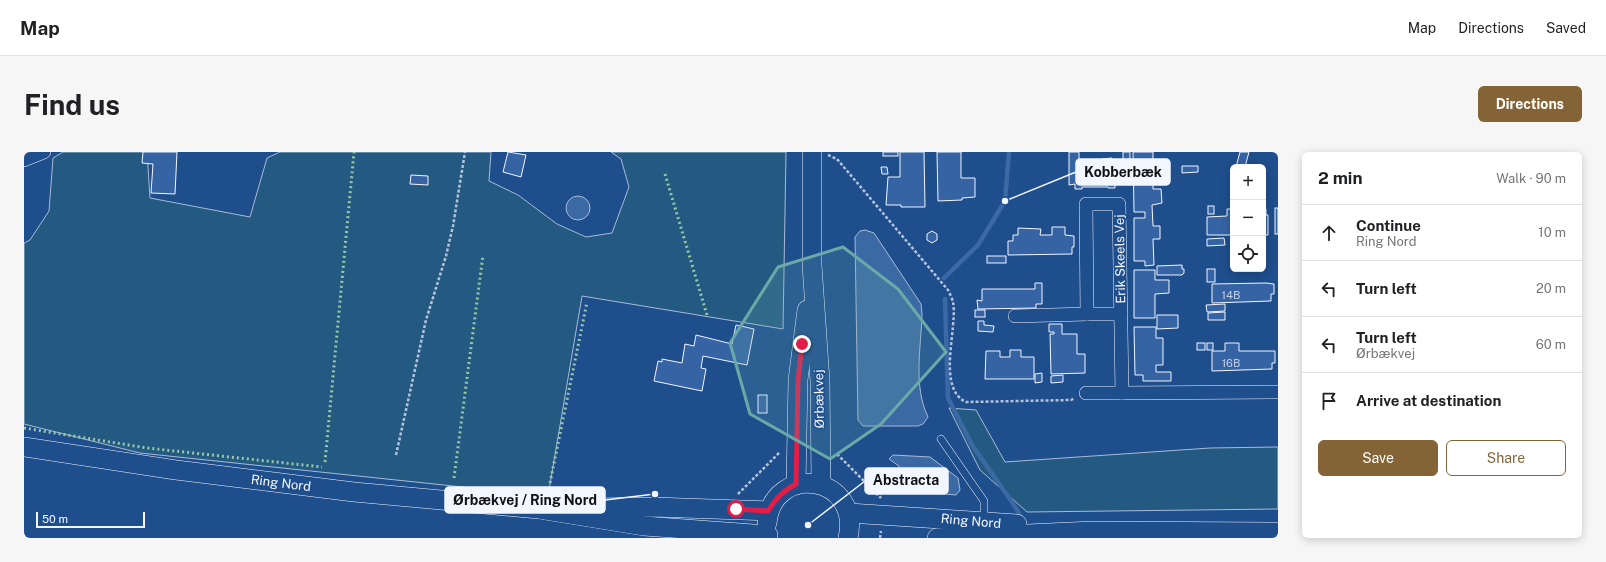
<!DOCTYPE html>
<html lang="en">
<head>
<meta charset="utf-8">
<style>
  body { margin:0; font-family:"Public Sans",sans-serif; background:#f6f6f6; color:#202124 }
  .controls { position:absolute; right:12px; top:12px; display:grid; overflow:hidden; border-radius:6px; box-shadow:0 2px 10px #0003 }
  .controls button { width:36px; height:36px; display:grid; place-items:center; padding:0; border:0; border-bottom:1px solid #e0e0e0; background:#fff; color:#202124; font:20px sans-serif }
  .scale { position:absolute; left:12px; bottom:10px; width:109px; box-sizing:border-box; padding-left:4px; border:2px solid #f2f6ff; border-top:0; font-size:11px; line-height:14px; white-space:nowrap; color:#f2f6ff; -webkit-text-stroke:3px #1f4e8c; paint-order:stroke }
  .stop { position:absolute; width:12px; height:12px; margin:-9px; border:3px solid #e11d48; border-radius:50%; background:#fff }
  .stop.end { background:#e11d48; border-color:#fff; box-shadow:0 1px 4px #0008 }
  .list { margin:0; padding:0; list-style:none }
  h2 { display:flex; justify-content:space-between; align-items:center; height:52px; margin:0; padding:0 16px; font-size:17px }
  h2 small { font-size:13px; font-weight:400; color:#757577 }
  .list li { display:grid; grid-template-columns:26px 1fr auto; gap:12px; align-items:center; box-sizing:border-box; height:56px; padding:0 16px; border-top:1px solid #e0e0e0 }
  .list b { display:block; font-size:15px; white-space:nowrap }
  .list p { margin:0; font-size:13px; white-space:nowrap; color:#757577 }
  .list em { font-size:13px; font-style:normal; color:#757577 }
  .actions { display:flex; gap:8px; padding:12px 16px }
  .actions a { flex:1; padding:9px 0; border:1px solid #846436; border-radius:6px; text-align:center; font-size:14px; color:#846436 }
  .actions .main { background:#846436; color:#fff }
  .icon { flex:none; width:22px; height:22px; fill:none; stroke:currentColor; stroke-width:2; stroke-linecap:round; stroke-linejoin:round }
  .map { position:relative; flex:none; width:1254px; height:386px; overflow:hidden; border-radius:6px }
  header { display:flex; align-items:center; gap:24px; box-sizing:border-box; height:56px; padding:0 20px; background:#fff; border-bottom:1px solid #e0e0e0 }
  header strong { font-size:19px }
  nav { display:flex; gap:22px; margin-inline-start:auto; font-size:14px }
  .intro { display:flex; align-items:center; justify-content:space-between; box-sizing:border-box; height:96px; padding:0 24px }
  h1 { margin:0; font-size:28px }
  .button { padding:10px 18px; border-radius:6px; background:#846436; color:#fff; font-size:14px; font-weight:700 }
  main { display:flex; gap:24px; padding:0 24px }
  aside { flex:1; background:#fff; border-radius:6px; box-shadow:0 2px 10px #0003 }
  .map>svg:first-child { display:block }
  .green { fill:#245a82; stroke:#a8bbd7 }
  .water { fill:#3b69a3; stroke:#a8bbd7 }
  .lines { fill:none; stroke-linecap:round; stroke-linejoin:round }
  .stream { stroke:#3b69a3; stroke-width:4.5 }
  .building { fill:#3563a3; stroke:#f2f6ff }
  .lane-casing { stroke:#f2f6ff; stroke-width:8 }
  .street-casing { stroke:#f2f6ff; stroke-width:14 }
  .secondary-casing { stroke:#f2f6ff; stroke-width:20 }
  .path { stroke:#b3c4dc; stroke-width:2.5; stroke-dasharray:3 2; stroke-linecap:butt }
  .lane { stroke:#1f4e8c; stroke-width:7 }
  .street { stroke:#1f4e8c; stroke-width:13 }
  .secondary { stroke:#1f4e8c; stroke-width:19 }
  .hedge { stroke:#97c8a6; stroke-width:3; stroke-dasharray:2 3; stroke-linecap:butt }
  .route { stroke:#e11d48; stroke-width:5 }
  .marked { fill:#6aa9a8; fill-opacity:0.2; stroke:#6aa9a8; stroke-width:3; stroke-linejoin:round }
  .labels { text-anchor:middle; dominant-baseline:central; stroke-width:3; stroke-linejoin:round; paint-order:stroke }
  .number-label { font-size:11px; fill:#c3d1e8 }
  .street-label { font-size:13px; fill:#f2f6ff; stroke:#1f4e8c }
  .leader { fill:none; stroke:#f2f6ff; stroke-width:1.5 }
  .callout-dot { fill:#f2f6ff; stroke:#1f4e8c; stroke-width:1.5 }
  .callout { fill:#f2f6ff; stroke:#f2f6ff; stroke-width:1.5 }
  .callout-label { font-size:14px; text-anchor:middle; font-weight:bold; fill:#111 }
</style>
</head>
<body>
<header>
<strong>Map</strong>
<nav><a>Map</a><a>Directions</a><a>Saved</a></nav>
</header>
<div class="intro"><h1>Find us</h1><a class="button">Directions</a></div>
<main>
<div class="map">
<svg width="1254" height="386" viewBox="0 0 1254 386">
  <rect width="100%" height="100%" fill="#1f4e8c"/>
  <g class="green">
    <polygon points="39,0 123,0 126,46 226,65 243,6 256,0 467,0 465,29 494,43 533,72 562,85 588,81 605,35 597,7 587,0 762,0 759,177 558,144 524,344 116,301 0,272 0,91 6,88 25,59 29,6"/>
    <polygon points="925,256 952,258 981,310 1186,296 1254,295 1254,357 1003,360 956,318"/>
  </g>
  <g class="water">
    <circle cx="554" cy="56" r="12"/>
    <path d="M841,78L850,81L897,152L898,162C897,196 889,234 904,265L899,272L894,274H839L834,268L831,85L836,79Z"/>
    <polygon points="869,303 906,305 934,326 936,338 932,343 875,338 875,314 865,307"/>
  </g>
  <g class="lines">
    <g class="stream">
      <polyline points="920,126 954,93 981,49 985,0"/>
      <polyline points="921,147 924,246 948,293 990,353 997,365"/>
    </g>
  </g>
  <g class="building">
    <polygon points="119,0 153,0 151,42 127,41 129,12 118,11"/>
    <polygon points="484,0 502,3 497,25 479,20"/>
    <rect x="859" y="0" width="15" height="4"/>
    <polygon points="876,0 900,0 901,55 877,55 877,53 862,53 864,25 876,25"/>
    <polygon points="913,0 937,0 937,26 951,26 951,45 938,46 938,48 914,49"/>
    <polygon points="1045,0 1055,0 1055,12 1078,11 1078,7 1088,6 1088,11 1097,12 1097,20 1091,20 1091,36 1084,36 1084,35 1058,35 1058,37 1051,37 1051,32 1045,33"/>
    <rect x="1099" y="0" width="7" height="16"/>
    <polygon points="1109,0 1129,0 1129,37 1137,37 1138,51 1128,53 1129,74 1136,74 1136,87 1129,87 1130,113 1121,114 1121,109 1110,109 1110,66 1121,66 1121,60 1110,60"/>
    <polygon points="1216,0 1225,0 1221,15 1212,15"/>
    <polygon points="1158,14 1174,14 1174,20 1158,21"/>
    <polygon points="857,15 863,15 864,22 858,22"/>
    <polygon points="387,23 404,24 404,33 386,32"/>
    <rect x="1184" y="54" width="6" height="8"/>
    <rect x="1251" y="56" width="3" height="26"/>
    <polygon points="1203,57 1209,57 1209,83 1183,83 1183,65 1203,64"/>
    <polygon points="1239,57 1242,57 1242,63 1244,63 1244,83 1239,83"/>
    <polygon points="1028,75 1041,75 1041,83 1050,84 1050,95 1048,95 1048,102 984,103 984,89 989,89 989,83 994,83 994,76 1017,77 1016,83 1028,83"/>
    <polygon points="908,79 913,82 913,88 908,91 903,88 903,82"/>
    <polygon points="1200,86 1201,93 1183,94 1183,87"/>
    <rect x="963" y="104" width="19" height="7"/>
    <polygon points="1158,113 1158,117 1160,117 1160,121 1158,123 1133,123 1133,114"/>
    <rect x="1183" y="117" width="8" height="13"/>
    <polygon points="1110,118 1131,118 1131,128 1145,128 1145,141 1131,142 1131,166 1110,166"/>
    <polygon points="1011,131 1018,131 1018,152 1012,152 1012,156 954,157 953,148 958,149 958,137 1011,137"/>
    <polygon points="1242,131 1250,132 1250,142 1247,142 1247,149 1188,151 1188,132"/>
    <polygon points="1201,152 1201,159 1183,160 1182,153"/>
    <rect x="951" y="158" width="10" height="7"/>
    <polygon points="1201,160 1201,168 1184,168 1184,161"/>
    <polygon points="1133,163 1154,163 1154,176 1133,177"/>
    <polygon points="954,169 960,169 960,173 970,174 969,180 954,179"/>
    <polygon points="1025,172 1038,172 1038,182 1053,182 1053,202 1061,202 1061,221 1027,222 1026,182 1030,182 1030,180 1025,180"/>
    <polygon points="712,173 730,177 723,213 679,204 677,216 682,217 678,239 630,229 634,209 638,210 638,207 658,211 661,192 670,194 672,183 708,192"/>
    <polygon points="1110,175 1132,175 1132,186 1139,186 1139,213 1132,213 1132,220 1147,220 1147,229 1119,229 1119,223 1111,223"/>
    <rect x="1173" y="191" width="8" height="7"/>
    <rect x="1183" y="191" width="6" height="7"/>
    <polygon points="1201,191 1215,191 1215,199 1251,199 1251,211 1248,211 1248,217 1188,219 1188,199 1201,199"/>
    <polygon points="986,198 997,198 997,205 1010,205 1010,227 961,227 962,199 976,199 976,205 986,205"/>
    <polygon points="1018,221 1018,230 1011,231 1011,222"/>
    <polygon points="1039,223 1039,230 1027,231 1027,224"/>
    <rect x="734" y="243" width="9" height="18"/>
  </g>
  <g class="lines">
    <g class="lane-casing">
      <polyline id="lane" points="917,287 960,349 960,369"/>
    </g>
    <g class="street-casing">
      <g id="street">
        <polyline points="0,8 20,0"/>
        <polyline points="1097,162 1063,162 1062,52 1095,52 1098,241 1254,240"/>
        <polyline points="991,164 1063,162"/>
        <polyline points="1062,241 1098,241"/>
      </g>
    </g>
    <g class="secondary-casing">
      <g id="secondary">
        <polyline points="788,0 788,113 796,229 797,332"/>
        <polyline points="0,295 152,318 330,340 515,357 620,374 744,383"/>
        <polyline points="772,333 774,228 783,158"/>
        <polyline points="565,356 629,355 744,359"/>
        <polyline points="825,361 993,372"/>
        <path d="M743,371C749,310 838,323 824,386"/>
        <polyline points="913,386 1069,379 1254,380"/>
      </g>
    </g>
    <g class="path">
      <path d="M804,3L813,7L924,138C926,142 928,146 929,150C934,176 912,236 942,250L1047,248L1051,246"/>
      <polyline points="813,302 857,346"/>
      <polyline points="372,303 402,168 422,104 429,74 441,0"/>
      <polyline points="714,342 756,300"/>
      <polyline points="856,386 857,379"/>
    </g>
    <use href="#lane" class="lane"/>
    <use href="#street" class="street"/>
    <use href="#secondary" class="secondary"/>
    <g class="hedge">
      <polyline points="641,22 683,163"/>
      <polyline points="0,276 123,296 298,315"/>
      <polyline points="301,310 330,0"/>
      <polyline points="430,326 459,103"/>
      <polyline points="526,331 563,150"/>
    </g>
  </g>
  <g class="lines">
    <path class="route" d="M712,357L744,359C752,346 759,339 772,332L774,228L778,192"/>
  </g>
  <path class="marked" d="M819,95L874,137L922,200L857,272L806,307L726,262L706,191L754,115Z"/>
  <g class="labels">
    <g class="number-label">
      <text x="1207" y="143">14B</text>
      <text x="1207" y="211">16B</text>
    </g>
    <g class="street-label">
      <text transform="translate(1096 107) rotate(-91)">Erik Skeels Vej</text>
      <text transform="translate(795 247) rotate(-91)">Ørbækvej</text>
      <text transform="translate(257 331) rotate(7)">Ring Nord</text>
      <text transform="translate(947 369) rotate(5)">Ring Nord</text>
    </g>
  </g>
  <path class="leader" d="M981 49L1052 20M784 373L841 329M631 342L581 348"/>
  <g class="callout-dot">
    <circle cx="981" cy="49" r="4"/>
    <circle cx="784" cy="373" r="4"/>
    <circle cx="631" cy="342" r="4"/>
  </g>
  <g class="callout">
    <rect x="1052" y="7" width="94" height="26" rx="4"/>
    <rect x="841" y="316" width="83" height="26" rx="4"/>
    <rect x="421" y="335" width="160" height="26" rx="4"/>
  </g>
  <g class="callout-label">
    <text x="1099" y="25">Kobberbæk</text>
    <text x="882" y="333">Abstracta</text>
    <text x="501" y="353">Ørbækvej / Ring Nord</text>
  </g>
</svg>
<div class="controls">
<button>+</button>
<button>−</button>
<button><svg class="icon" aria-label="locate" viewBox="0 0 24 24"><circle cx="12" cy="12" r="6"/><path d="M12 2v4M12 18v4M2 12h4M18 12h4"/></svg></button>
</div>
<div class="scale">50 m</div>
<div class="stop" style="left:712px;top:357px"></div>
<div class="stop end" style="left:778px;top:192px"></div>
</div>
<aside>
<h2>2 min<small>Walk · 90 m</small></h2>
<ul class="list">
<li><svg class="icon" aria-label="ahead" viewBox="0 0 24 24"><path d="M12 20V5M6 11l6-6 6 6"/></svg><div><b>Continue</b><p>Ring Nord</p></div><em>10 m</em></li>
<li><svg class="icon" aria-label="left" viewBox="0 0 24 24"><path d="M17 20v-9H6M10 6l-5 5 5 5"/></svg><div><b>Turn left</b></div><em>20 m</em></li>
<li><svg class="icon" aria-label="left" viewBox="0 0 24 24"><path d="M17 20v-9H6M10 6l-5 5 5 5"/></svg><div><b>Turn left</b><p>Ørbækvej</p></div><em>60 m</em></li>
<li><svg class="icon" aria-label="arrive" viewBox="0 0 24 24"><path d="M6 21V4h12l-3 4 3 4H6"/></svg><div><b>Arrive at destination</b></div></li>
</ul>
<div class="actions"><a class="main">Save</a><a>Share</a></div>
</aside>
</main>
</body>
</html>
